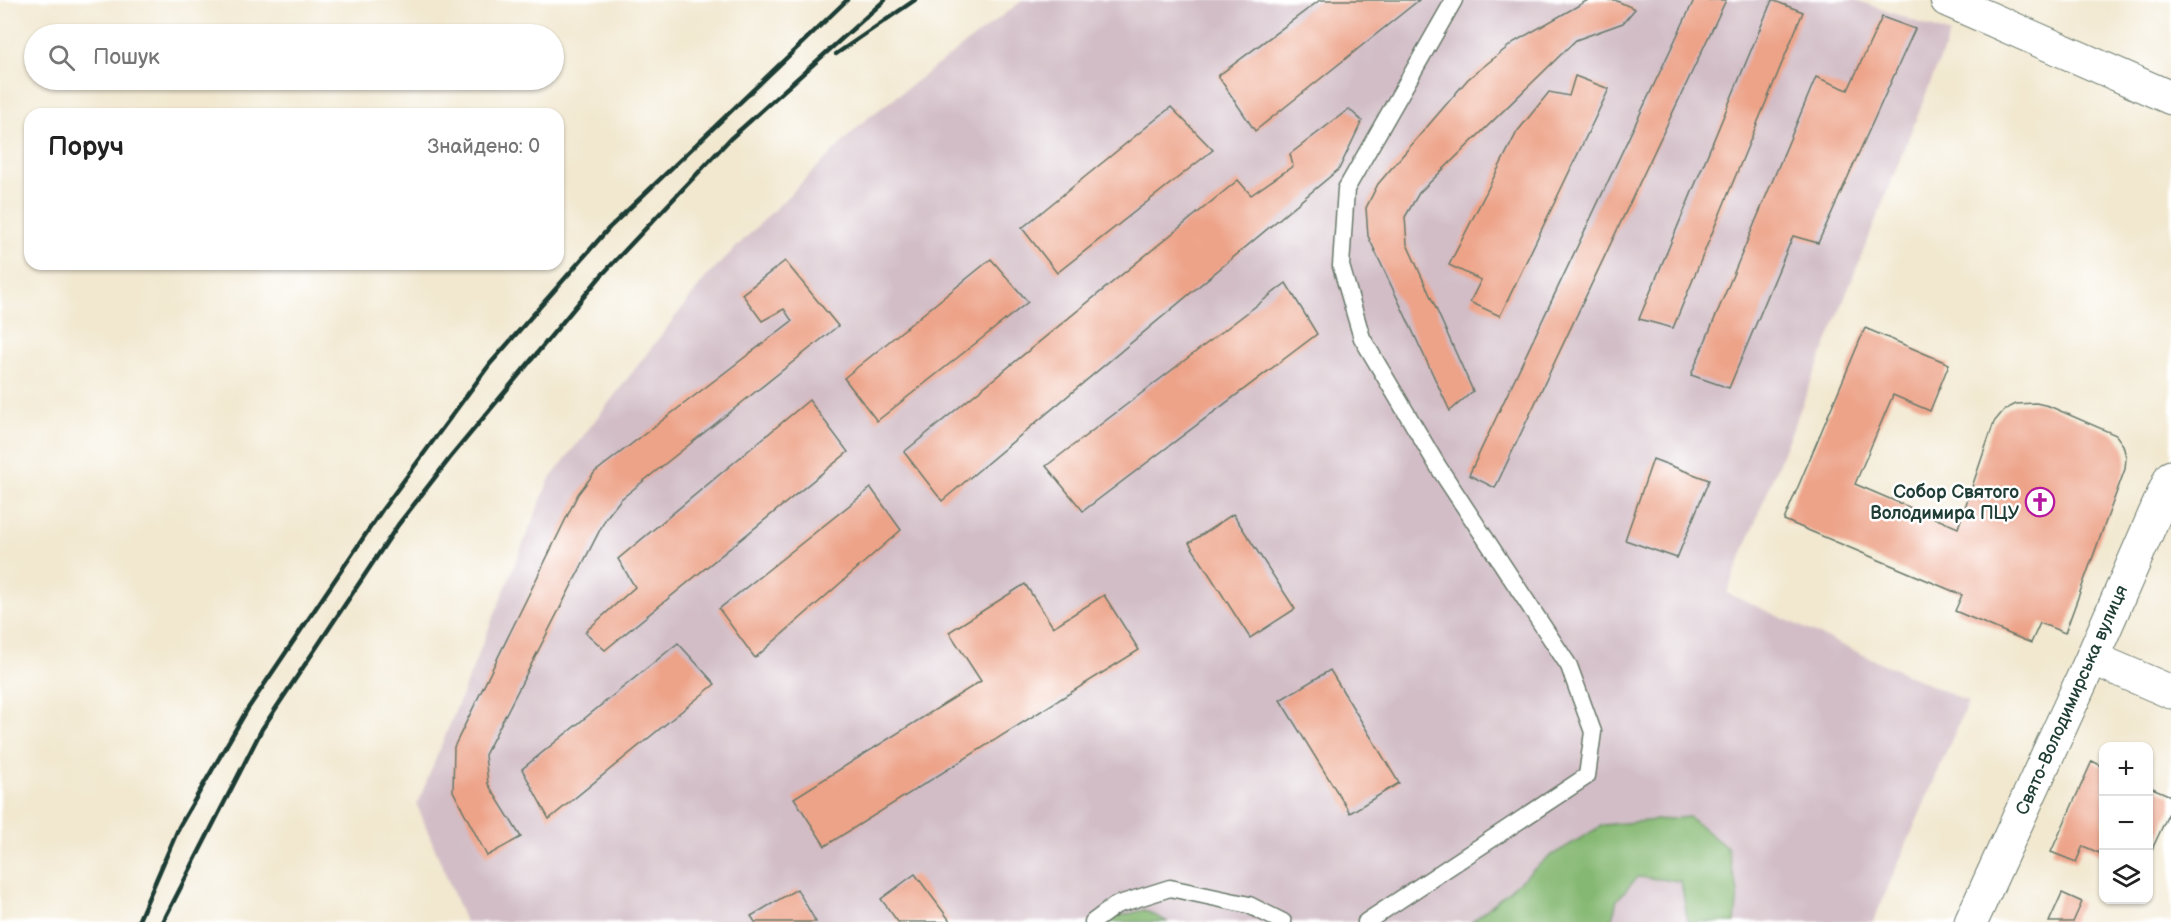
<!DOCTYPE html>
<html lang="uk">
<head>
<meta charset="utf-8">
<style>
  body { margin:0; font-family:"Balsamiq Sans",sans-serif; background:#f6f6f6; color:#222 }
  .controls { position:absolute; right:18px; bottom:18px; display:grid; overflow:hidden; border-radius:12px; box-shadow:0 2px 4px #0004 }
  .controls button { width:54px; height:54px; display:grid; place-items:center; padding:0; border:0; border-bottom:2px solid #e0e0e0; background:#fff; color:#222; font:30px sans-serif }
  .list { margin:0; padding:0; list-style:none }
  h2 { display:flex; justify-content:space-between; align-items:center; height:78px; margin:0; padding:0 24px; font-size:26px }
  h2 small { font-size:20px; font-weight:400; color:#767676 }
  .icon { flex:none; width:33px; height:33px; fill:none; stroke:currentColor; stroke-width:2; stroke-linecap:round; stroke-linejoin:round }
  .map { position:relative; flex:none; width:2171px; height:922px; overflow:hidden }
  .search { position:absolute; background:#fff; box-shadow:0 2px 4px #0004; left:24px; top:24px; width:540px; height:66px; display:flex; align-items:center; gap:15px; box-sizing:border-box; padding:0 21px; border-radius:33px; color:#767676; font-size:22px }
  .panel { position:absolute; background:#fff; box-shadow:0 2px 4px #0004; left:24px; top:108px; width:540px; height:162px; border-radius:18px }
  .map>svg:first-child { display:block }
  .industrial { fill:#d2bdc6 }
  .forest { fill:#85b872; stroke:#527a53; stroke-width:1.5 }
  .building { fill:#eda388 }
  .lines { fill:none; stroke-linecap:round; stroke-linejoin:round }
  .lane-casing { stroke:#69796b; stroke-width:19 }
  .street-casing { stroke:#69796b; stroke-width:35 }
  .lane { stroke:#fff; stroke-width:16 }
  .street { stroke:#fff; stroke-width:33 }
  .rail { stroke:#1f3d34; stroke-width:4.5 }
  .labels { text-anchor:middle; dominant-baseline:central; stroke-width:5; stroke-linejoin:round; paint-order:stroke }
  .poi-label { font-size:18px; font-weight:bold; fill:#1f3d34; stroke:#fff; text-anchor:end }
  .street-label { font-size:18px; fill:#1f3d34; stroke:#fff }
</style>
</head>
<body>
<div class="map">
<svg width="2171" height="922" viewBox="0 0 2171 922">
  <rect width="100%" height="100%" fill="#fff"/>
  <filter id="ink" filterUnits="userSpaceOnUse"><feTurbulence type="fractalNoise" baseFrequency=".0167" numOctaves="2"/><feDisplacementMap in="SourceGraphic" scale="12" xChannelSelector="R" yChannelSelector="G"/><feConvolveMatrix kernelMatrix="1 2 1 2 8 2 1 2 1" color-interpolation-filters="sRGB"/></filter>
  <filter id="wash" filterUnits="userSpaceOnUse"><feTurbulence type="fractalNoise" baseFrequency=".008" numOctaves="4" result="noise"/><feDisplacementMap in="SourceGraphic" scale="24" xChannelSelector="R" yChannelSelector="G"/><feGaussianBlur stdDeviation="1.35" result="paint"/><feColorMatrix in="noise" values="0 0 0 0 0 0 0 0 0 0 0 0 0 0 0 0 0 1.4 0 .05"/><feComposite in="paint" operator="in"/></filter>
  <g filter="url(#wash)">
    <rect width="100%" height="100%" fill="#f2e8d0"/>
    <polygon class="industrial" points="1023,0 1856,0 1950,34 1727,593 1968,702 1873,922 465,922 417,805 549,480 707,276 864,121"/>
    <g class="forest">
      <polygon points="1689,817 1727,848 1738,892 1735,922 1688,922 1681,881 1637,877 1617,900 1611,922 1472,922 1547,858 1603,825"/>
      <polygon points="1144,910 1168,922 1095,922"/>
    </g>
    <g id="blocks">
      <g class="building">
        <polygon points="1320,0 1419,0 1255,131 1218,76"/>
        <polygon points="1588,0 1615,0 1635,9 1623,23 1576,40 1419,193 1405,217 1407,244 1473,391 1450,411 1368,236 1366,208 1378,184 1468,79 1514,42"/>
        <polygon points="1694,0 1726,0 1495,488 1469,475"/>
        <polygon points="1772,0 1803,12 1673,328 1639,319"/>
        <polygon points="1882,17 1915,29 1818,243 1793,236 1729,388 1691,375 1816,77 1848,90"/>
        <polygon points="1575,76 1609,89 1500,316 1470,302 1481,280 1449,265 1517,132 1549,92 1569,96"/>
        <polygon points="1171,107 1213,150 1057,273 1022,228"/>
        <polygon points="1349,109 1362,121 1339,169 942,501 904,452 1238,180 1251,195 1293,166 1290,154"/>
        <polygon points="991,259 1028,302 877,421 844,378"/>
        <polygon points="785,261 838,326 621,499 606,518 485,755 488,784 521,837 487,856 453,791 454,747 578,494 595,472 792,321 784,309 762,321 742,294"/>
        <polygon points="1286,283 1317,334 1083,511 1046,466"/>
        <polygon points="1865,328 1949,364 1930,411 1893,395 1855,484 1958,528 1994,422 2004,410 2016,404 2036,403 2049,406 2116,435 2123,445 2126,457 2125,469 2065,633 2040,623 2031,643 1955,611 1962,595 1784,520"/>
        <polygon points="809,400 848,452 605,650 585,632 635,587 618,559"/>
        <polygon points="1653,459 1709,480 1677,558 1625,540"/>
        <polygon points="871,488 901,530 755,658 719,609"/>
        <polygon points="1233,514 1295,609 1250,638 1189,543"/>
        <polygon points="1025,584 1053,627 1104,595 1139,650 825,846 794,798 981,681 949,632"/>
        <polygon points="678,643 715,684 549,819 522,769"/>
        <polygon points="1330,670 1399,783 1350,813 1280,700"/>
        <polygon points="2092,761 2104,767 2104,855 2083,846 2076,862 2051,852"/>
        <polygon points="2150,787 2171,796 2171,808 2148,858"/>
        <polygon points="915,874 951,922 898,922 881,899"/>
        <polygon points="797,889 816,922 755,922 751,916"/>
        <polygon points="2062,893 2082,902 2073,922 2049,922"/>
      </g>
    </g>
  </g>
  <g filter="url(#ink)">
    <use href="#blocks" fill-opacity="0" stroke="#69796b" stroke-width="1.5"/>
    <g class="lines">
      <g class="lane-casing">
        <g id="lane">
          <polyline points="1093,922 1116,905 1170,888 1249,905 1283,922"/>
          <polyline points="1366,922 1587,776 1593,732 1569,666 1439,468 1362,338 1341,266 1346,189 1454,0"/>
        </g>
      </g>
      <g class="street-casing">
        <g id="street">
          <polyline points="1947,0 2171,98"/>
          <polyline points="2092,658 2171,692"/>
          <polyline points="1971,922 2092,658 2171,477"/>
        </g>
      </g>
      <use href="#lane" class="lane"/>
      <use href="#street" class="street"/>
      <g class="rail">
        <polyline points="836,54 915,0"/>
        <polyline points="138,922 179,827 247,710 382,510 490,364 609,228 847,0"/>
        <polyline points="163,922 262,729 398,525 450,458 600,277 730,139 885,0"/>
      </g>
    </g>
  </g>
  <defs>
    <g id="church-ring" transform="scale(1.5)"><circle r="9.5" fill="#fff" stroke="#b5179e" stroke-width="1.5"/><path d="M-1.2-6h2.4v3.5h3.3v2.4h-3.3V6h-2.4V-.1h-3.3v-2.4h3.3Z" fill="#b5179e"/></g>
  </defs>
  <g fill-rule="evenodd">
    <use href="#church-ring" x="2040" y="502"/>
  </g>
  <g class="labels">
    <g class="poi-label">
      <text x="2019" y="492">Собор Святого<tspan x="2019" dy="21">Володимира ПЦУ</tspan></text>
    </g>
    <g class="street-label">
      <text transform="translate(2072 700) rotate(-66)">Свято-Володимирська вулиця</text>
    </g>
  </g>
</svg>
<div class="controls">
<button>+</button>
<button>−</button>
<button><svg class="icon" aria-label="layers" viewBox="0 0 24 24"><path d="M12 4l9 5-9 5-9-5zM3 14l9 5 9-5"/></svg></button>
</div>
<div class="search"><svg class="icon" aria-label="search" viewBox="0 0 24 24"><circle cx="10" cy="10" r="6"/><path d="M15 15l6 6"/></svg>Пошук</div>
<section class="panel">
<h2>Поруч<small>Знайдено: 0</small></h2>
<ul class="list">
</ul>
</section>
</div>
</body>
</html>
